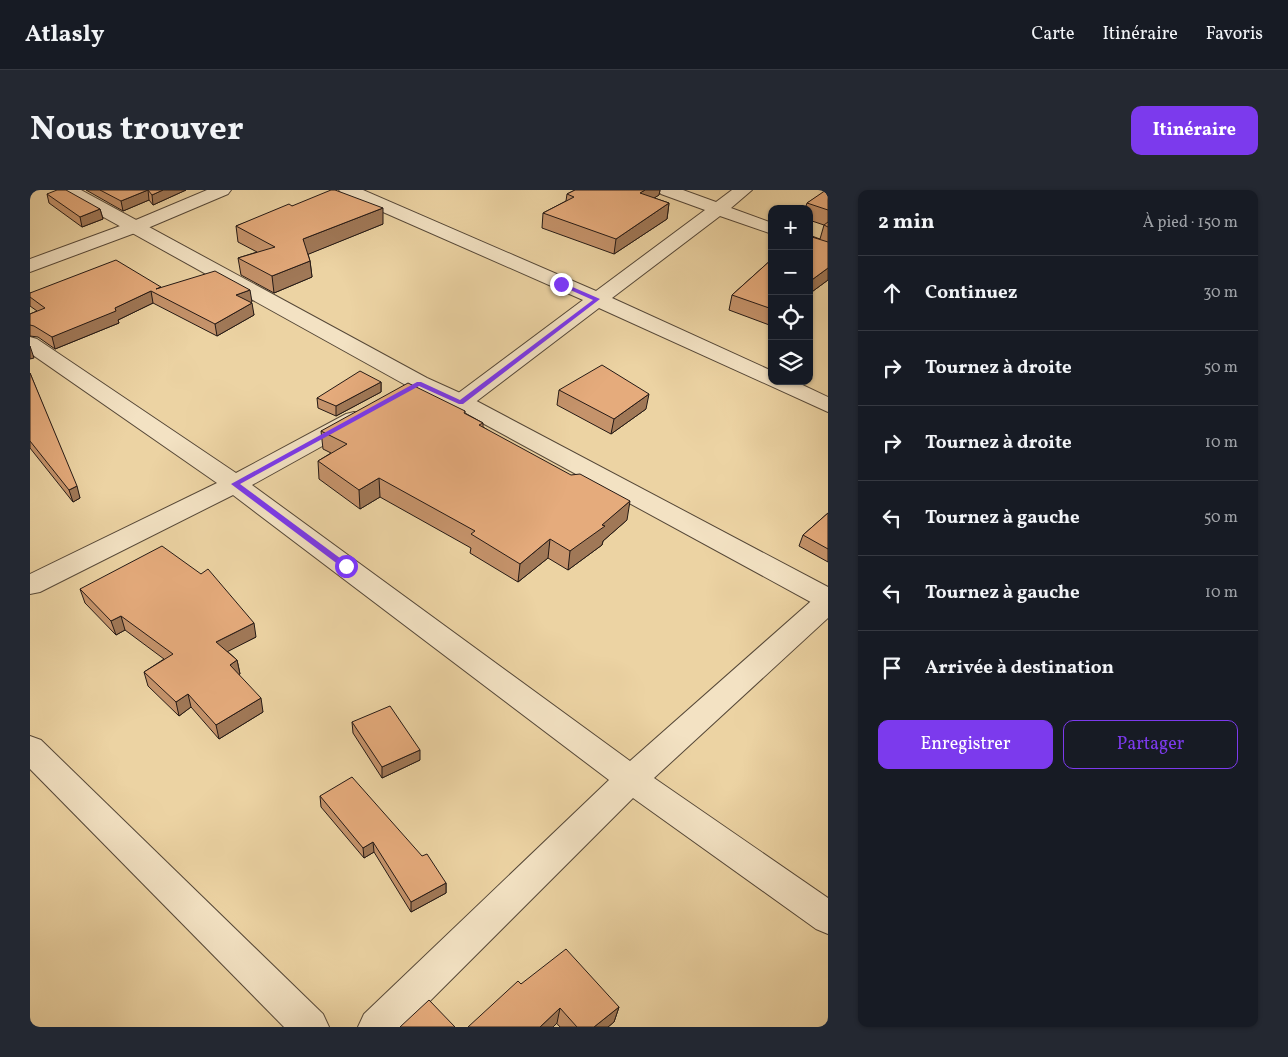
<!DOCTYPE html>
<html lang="fr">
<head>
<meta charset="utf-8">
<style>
  body { margin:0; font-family:Vollkorn,serif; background:#242831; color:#f1f3f6 }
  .controls { position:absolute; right:15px; top:15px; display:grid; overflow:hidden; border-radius:10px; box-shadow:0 1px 4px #0004 }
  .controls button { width:45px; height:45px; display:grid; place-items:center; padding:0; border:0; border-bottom:1px solid #363941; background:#171b24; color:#f1f3f6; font:25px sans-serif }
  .stop { position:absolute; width:15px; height:15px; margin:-11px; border:4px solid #7c3aed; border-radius:50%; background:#fff }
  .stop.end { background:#7c3aed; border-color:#fff; box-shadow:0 1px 5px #0008 }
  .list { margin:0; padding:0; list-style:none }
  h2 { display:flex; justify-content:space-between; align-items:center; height:65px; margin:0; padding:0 20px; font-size:21px }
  h2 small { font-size:16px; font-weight:400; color:#9ea1a6 }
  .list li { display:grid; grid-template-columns:32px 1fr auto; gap:15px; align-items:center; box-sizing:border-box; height:75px; padding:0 20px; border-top:1px solid #363941 }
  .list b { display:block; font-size:19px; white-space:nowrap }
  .list em { font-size:16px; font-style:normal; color:#9ea1a6 }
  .actions { display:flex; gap:10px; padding:15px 20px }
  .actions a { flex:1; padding:11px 0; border:1px solid #7c3aed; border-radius:10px; text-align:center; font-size:18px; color:#7c3aed }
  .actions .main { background:#7c3aed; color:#fff }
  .icon { flex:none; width:28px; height:28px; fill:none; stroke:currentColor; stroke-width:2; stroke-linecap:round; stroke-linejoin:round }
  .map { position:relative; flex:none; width:798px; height:837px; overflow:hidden; border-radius:10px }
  header { display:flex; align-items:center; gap:30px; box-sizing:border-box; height:70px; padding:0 25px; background:#171b24; border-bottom:1px solid #363941 }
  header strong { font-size:24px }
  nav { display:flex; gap:28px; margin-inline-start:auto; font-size:18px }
  .intro { display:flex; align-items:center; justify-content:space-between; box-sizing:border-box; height:120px; padding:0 30px }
  h1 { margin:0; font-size:35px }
  .button { padding:12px 22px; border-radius:10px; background:#7c3aed; color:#fff; font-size:18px; font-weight:700 }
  main { display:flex; gap:30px; padding:0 30px }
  aside { flex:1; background:#171b24; border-radius:10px; box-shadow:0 1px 4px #0004 }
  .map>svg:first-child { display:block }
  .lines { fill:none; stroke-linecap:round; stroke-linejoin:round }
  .minor-casing { stroke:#564838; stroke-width:2 }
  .tertiary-casing { stroke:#564838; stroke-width:2 }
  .minor { fill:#f3e2c3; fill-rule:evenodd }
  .tertiary { fill:#f3e2c3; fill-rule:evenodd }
  .wall { fill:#c5936b; stroke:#241915 }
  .shaded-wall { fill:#a07857; stroke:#241915 }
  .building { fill:#e5ab7c; stroke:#241915 }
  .route { fill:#7c3aed }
</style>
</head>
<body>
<header>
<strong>Atlasly</strong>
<nav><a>Carte</a><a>Itinéraire</a><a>Favoris</a></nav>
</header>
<div class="intro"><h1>Nous trouver</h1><a class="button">Itinéraire</a></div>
<main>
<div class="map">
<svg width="798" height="837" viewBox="0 0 798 837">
  <rect width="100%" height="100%" fill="#ecd3a3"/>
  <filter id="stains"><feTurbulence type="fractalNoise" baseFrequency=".004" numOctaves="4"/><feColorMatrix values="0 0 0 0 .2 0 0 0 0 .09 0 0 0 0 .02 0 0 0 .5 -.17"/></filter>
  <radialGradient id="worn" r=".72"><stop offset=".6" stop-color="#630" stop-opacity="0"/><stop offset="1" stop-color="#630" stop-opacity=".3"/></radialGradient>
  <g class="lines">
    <g class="minor-casing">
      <g id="minor">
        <polygon points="177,0 201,0 198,4 113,40 0,82 0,69 101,32"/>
        <polygon points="309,0 333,0 566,101 675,20 631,4 628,0 653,0 686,12 702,0 722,0 701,18 742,33 742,44 690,26 582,108 742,181 742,191 764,191 798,207 798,222 569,118 439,217 431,219 423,217 420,212 423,207 553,110 312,4"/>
        <polygon points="0,147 7,149 206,283 316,224 324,222 332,224 335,229 332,234 222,295 600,571 788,405 798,402 798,428 624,588 798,708 798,744 786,739 603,608 374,837 328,837 334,824 579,590 203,305 10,402 0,404 0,384 187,293 0,163"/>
        <polygon points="0,546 11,550 293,824 299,837 254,837 0,579"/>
      </g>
    </g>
    <g class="tertiary-casing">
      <polygon id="tertiary" points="29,0 51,0 397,188 439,207 798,397 798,419 788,416 423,217 381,198 32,4"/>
    </g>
    <use href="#minor" class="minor"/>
    <use href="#tertiary" class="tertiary"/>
  </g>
  <g class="wall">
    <polygon points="56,0 156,0 123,15 119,10 93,21"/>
    <polygon points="545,0 630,0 629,5 624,8 639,13 637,29 584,64 512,38 513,23 536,11 537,4"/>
    <polygon points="798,0 798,90 779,104 779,45 790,49 794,35 779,30 779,19 775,19 777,13"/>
    <polygon points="17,4 70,19 73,29 52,37 19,13"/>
    <polygon points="262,16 353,34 278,64 280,71 282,87 244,103 211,85 208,68 227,62 208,52 206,36"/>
    <polygon points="742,69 742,136 699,120 702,105"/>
    <polygon points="131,98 222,112 220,112 224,125 187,146 123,113 88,130 89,133 25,159 8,147 0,146 0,124 7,121 0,116 0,103"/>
    <polygon points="0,183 50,308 43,312 0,258"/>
    <polygon points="351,192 351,202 306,226 288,218 287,208"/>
    <polygon points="529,200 616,219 581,244 527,215"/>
    <polygon points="435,221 435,223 453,233 453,237 597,330 573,351 572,355 538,380 518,368 488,392 440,363 441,358 350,307 330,319 289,289 288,271 301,263 293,259 291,241"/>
    <polygon points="798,323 798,372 769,356 773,345"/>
    <polygon points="50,399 226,447 197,461 207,470 210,484 209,485 233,522 189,549 161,517 149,526 118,496 114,482 134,469 95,440 86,445 55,413"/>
    <polygon points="322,532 390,570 352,588 323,543"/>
    <polygon points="290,606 416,693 416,703 381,722 344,662 334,668 291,617"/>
    <polygon points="491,794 589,817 584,832 578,837 530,837"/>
  </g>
  <g class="shaded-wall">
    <polygon points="118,0 119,10 93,21 91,11"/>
    <polygon points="133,0 156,0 123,15 122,5"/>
    <polygon points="615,0 630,0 629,5 608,18 610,3"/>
    <polygon points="639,13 637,29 584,64 586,49"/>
    <polygon points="353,18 353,34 274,66 273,49"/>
    <polygon points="70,19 73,29 52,37 50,27"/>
    <polygon points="280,71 282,87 244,103 242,86"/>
    <polygon points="798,78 798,90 779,104 779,92"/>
    <polygon points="220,100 222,112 208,117 206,105"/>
    <polygon points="121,101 123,113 88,130 89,133 25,159 22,147"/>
    <polygon points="222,113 224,125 187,146 185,134"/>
    <polygon points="0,156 4,168 0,169"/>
    <polygon points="351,192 351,202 306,226 306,216"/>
    <polygon points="619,204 616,219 581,244 584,229"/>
    <polygon points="349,288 350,307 330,319 329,300"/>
    <polygon points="47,296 50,308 43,312 39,300"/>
    <polygon points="600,311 597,330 573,351 572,355 538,380 540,361"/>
    <polygon points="520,349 518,368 488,392 490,374"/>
    <polygon points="91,426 95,440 86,445 81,431"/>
    <polygon points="224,433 226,447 189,466 186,452"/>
    <polygon points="207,470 210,484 202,489 200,475"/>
    <polygon points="158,504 161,517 149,526 146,512"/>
    <polygon points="231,508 233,522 189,549 186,535"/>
    <polygon points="390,560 390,570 352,588 352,577"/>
    <polygon points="343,652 344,662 334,668 333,658"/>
    <polygon points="416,693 416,703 381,722 381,712"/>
    <polygon points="589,817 584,832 578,837 564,837"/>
    <polygon points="530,818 527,833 523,837 510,837"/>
  </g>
  <g class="building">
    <polygon points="27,0 36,0 70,19 50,27 17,4"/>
    <polygon points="70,0 133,0 122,5 118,0 91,11"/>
    <polygon points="301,0 305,0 353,18 273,49 280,71 242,86 208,68 245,57 206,36 259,14 262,16"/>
    <polygon points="545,0 615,0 610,3 639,13 586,49 513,23 544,7 537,4"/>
    <polygon points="796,0 798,0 798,20 777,13"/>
    <polygon points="798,32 798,37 794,35"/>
    <polygon points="781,44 782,47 798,52 798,78 779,92 779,45"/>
    <polygon points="742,69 742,119 702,105"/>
    <polygon points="86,70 131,97 126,99 185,81 220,100 206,105 222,113 185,134 121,101 85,118 86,121 22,147 4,136 0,135 0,124 15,118 0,107 0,103"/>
    <polygon points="572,175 619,204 584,229 529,200"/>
    <polygon points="330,181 351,192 306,216 287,208"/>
    <polygon points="0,183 47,296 39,300 0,251"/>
    <polygon points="378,193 435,221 434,223 453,233 449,235 541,285 550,284 600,311 572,335 575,336 540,361 520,349 490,374 441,344 445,341 349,288 329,300 288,271 317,254 291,241"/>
    <polygon points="798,323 798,359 773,345"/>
    <polygon points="132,356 171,384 178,379 224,433 186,452 207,470 200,475 231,508 186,535 158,504 146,512 114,482 143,464 91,426 81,431 50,399"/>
    <polygon points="360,516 390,560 352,577 322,532"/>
    <polygon points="322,587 392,666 397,664 416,693 381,712 343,652 333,658 290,606"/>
    <polygon points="536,759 589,817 564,837 547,837 530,818 510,837 438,837 488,791 491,794"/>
    <polygon points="399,810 425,837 370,837"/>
  </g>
  <polygon class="route" points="531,92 570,109 433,214 429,214 389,196 210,294 318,374 318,378 313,378 201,294 387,192 391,192 430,210 563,110 529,95"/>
  <rect width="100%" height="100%" filter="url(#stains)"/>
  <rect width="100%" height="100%" fill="url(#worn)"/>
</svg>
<div class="controls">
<button>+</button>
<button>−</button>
<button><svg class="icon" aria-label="locate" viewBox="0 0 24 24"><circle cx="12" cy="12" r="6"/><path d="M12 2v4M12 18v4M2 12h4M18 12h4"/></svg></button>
<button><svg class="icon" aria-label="layers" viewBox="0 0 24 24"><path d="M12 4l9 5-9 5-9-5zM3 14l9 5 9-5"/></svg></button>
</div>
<div class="stop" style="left:316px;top:376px"></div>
<div class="stop end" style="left:531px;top:94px"></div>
</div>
<aside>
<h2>2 min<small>À pied · 150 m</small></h2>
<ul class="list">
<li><svg class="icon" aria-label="ahead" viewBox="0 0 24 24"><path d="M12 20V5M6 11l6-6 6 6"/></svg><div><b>Continuez</b></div><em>30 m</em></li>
<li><svg class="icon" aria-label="right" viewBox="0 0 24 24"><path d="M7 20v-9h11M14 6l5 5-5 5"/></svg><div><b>Tournez à droite</b></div><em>50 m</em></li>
<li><svg class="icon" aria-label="right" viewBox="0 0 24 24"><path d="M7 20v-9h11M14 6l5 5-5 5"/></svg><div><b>Tournez à droite</b></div><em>10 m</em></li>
<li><svg class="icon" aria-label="left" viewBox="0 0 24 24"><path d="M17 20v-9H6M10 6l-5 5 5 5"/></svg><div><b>Tournez à gauche</b></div><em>50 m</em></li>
<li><svg class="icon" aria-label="left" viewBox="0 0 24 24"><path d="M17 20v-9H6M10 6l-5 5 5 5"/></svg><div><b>Tournez à gauche</b></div><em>10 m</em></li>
<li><svg class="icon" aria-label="arrive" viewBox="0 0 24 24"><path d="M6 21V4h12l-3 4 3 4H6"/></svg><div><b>Arrivée à destination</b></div></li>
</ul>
<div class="actions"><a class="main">Enregistrer</a><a>Partager</a></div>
</aside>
</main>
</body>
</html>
